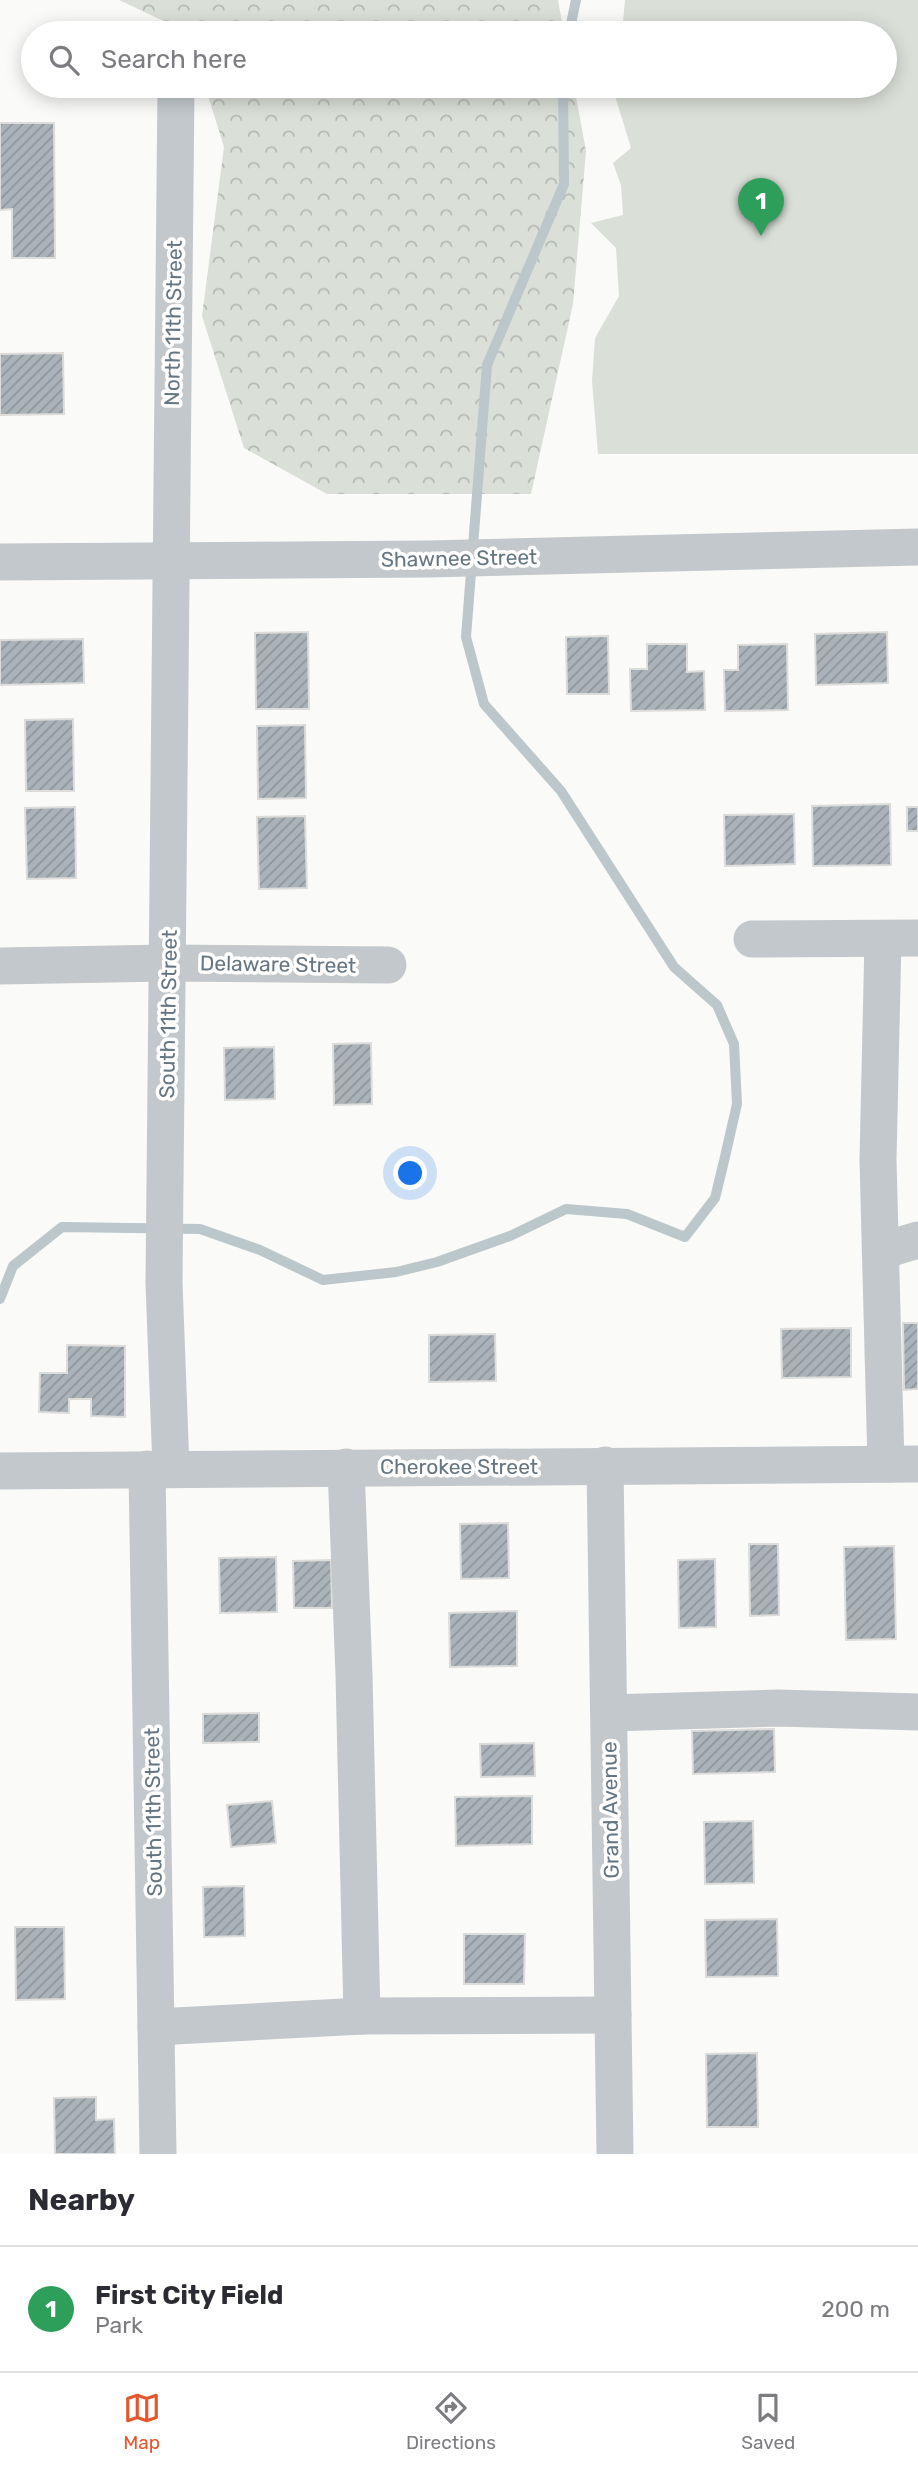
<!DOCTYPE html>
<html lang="en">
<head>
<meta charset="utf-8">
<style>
  body { margin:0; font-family:Rubik,sans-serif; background:#f2f2f3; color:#2b2b33 }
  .you { position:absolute; left:411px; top:1174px; width:24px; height:24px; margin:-18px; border:5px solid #fff; border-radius:50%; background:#1a73e8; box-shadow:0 0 0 10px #1a73e833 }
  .badge { display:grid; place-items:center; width:46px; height:46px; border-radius:50%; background:#e4572e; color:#fff; font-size:23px; font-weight:700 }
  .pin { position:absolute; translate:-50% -58px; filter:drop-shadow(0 2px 4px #0008) }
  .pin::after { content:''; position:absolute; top:37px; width:24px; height:21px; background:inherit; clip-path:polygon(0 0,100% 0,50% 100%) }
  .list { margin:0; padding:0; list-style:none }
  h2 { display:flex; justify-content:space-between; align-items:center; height:91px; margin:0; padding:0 28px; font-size:30px }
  h2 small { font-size:23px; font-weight:400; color:#7c7c81 }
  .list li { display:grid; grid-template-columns:46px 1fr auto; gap:21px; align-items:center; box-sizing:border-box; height:126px; padding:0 28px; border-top:2px solid #e1e1e2 }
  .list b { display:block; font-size:26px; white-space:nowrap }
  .list p { margin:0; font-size:23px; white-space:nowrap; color:#7c7c81 }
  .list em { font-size:23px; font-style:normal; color:#7c7c81 }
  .icon { flex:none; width:38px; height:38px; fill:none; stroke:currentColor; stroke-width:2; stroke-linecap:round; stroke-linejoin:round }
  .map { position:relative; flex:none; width:918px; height:2154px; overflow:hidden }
  .search { position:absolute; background:#fff; box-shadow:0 4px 18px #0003; left:21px; right:21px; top:21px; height:77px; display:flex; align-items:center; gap:18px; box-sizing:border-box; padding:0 24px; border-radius:38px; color:#7c7c81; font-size:26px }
  .sheet { height:217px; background:#fff }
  nav { display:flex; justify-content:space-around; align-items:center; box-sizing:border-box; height:98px; border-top:2px solid #e1e1e2; background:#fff; font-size:19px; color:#7c7c81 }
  nav a { display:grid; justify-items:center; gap:4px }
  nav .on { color:#e4572e }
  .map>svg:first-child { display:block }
  .forest { fill:url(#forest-crowns) }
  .park { fill:#dadfd7 }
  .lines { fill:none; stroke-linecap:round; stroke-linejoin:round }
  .stream { stroke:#bbc7cb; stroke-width:10 }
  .building { fill:url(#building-hatch); stroke:#dcdcda; stroke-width:2 }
  .minor { stroke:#c3c8cc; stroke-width:37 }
  .labels { text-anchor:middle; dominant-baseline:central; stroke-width:7; stroke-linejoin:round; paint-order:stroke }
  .street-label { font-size:21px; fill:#657683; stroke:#fff }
</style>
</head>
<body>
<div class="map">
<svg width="918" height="2154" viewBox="0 0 918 2154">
  <defs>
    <pattern id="forest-crowns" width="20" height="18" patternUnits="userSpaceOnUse" patternTransform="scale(1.75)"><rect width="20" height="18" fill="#dadfd7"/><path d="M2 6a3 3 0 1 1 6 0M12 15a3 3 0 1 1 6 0" fill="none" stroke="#b4b9b4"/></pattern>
    <pattern id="building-hatch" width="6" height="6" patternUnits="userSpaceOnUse" patternTransform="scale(1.75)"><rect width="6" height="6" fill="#aab3b9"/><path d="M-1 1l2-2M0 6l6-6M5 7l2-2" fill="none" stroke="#8e969c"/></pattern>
  </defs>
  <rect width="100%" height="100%" fill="#fafaf8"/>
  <g class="forest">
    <polygon points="119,0 558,0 564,33 189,33"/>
    <polygon points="205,86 574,86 586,151 573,304 531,494 327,494 244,448 202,316 224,147"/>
  </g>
  <polygon class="park" points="625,0 918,0 918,454 598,454 592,381 595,338 619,296 616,248 591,223 623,215 621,185 613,163 631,148 616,99 618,86 885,86 885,33 622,33"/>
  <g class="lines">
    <g class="stream">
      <polyline points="569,33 576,0"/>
      <polyline points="0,1299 13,1266 62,1227 200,1229 260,1250 323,1280 396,1272 437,1262 510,1236 566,1209 627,1214 685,1237 715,1198 724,1161 737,1104 734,1044 717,1005 674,967 561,791 484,704 466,637 487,365 564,184 563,86"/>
    </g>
  </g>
  <g class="building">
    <polygon points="0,123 54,123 55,258 12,258 12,209 0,210"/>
    <polygon points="63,353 64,414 0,415 0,354"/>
    <polygon points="308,632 309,709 256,709 255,633"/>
    <polygon points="887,632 888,683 816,685 815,634"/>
    <polygon points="608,636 609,694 567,694 566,637"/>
    <polygon points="83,639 84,683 0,685 0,640"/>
    <polygon points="647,644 687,644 687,672 704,671 705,710 631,711 630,669 647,669"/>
    <polygon points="787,644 788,710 725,711 724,670 738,670 738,645"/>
    <polygon points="73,719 74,791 26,791 25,720"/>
    <polygon points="305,725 306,798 258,799 257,726"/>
    <polygon points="890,804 891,865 813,866 812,806"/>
    <polygon points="75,807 76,878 27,879 25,808"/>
    <rect x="907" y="807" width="11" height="24"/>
    <polygon points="794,814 795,864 725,866 724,815"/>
    <polygon points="305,816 307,888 259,889 257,817"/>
    <polygon points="371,1043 372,1104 334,1105 333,1044"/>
    <polygon points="274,1047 275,1099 225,1100 224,1048"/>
    <polygon points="903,1323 918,1323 918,1389 904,1390"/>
    <polygon points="851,1328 851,1377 782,1378 781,1329"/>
    <polygon points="495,1334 496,1381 429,1382 429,1335"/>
    <polygon points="67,1345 125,1346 125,1417 91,1416 91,1399 69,1399 69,1413 39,1412 40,1373 67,1373"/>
    <polygon points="508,1523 509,1578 461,1579 460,1524"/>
    <polygon points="749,1544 778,1544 779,1615 750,1616"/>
    <polygon points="894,1546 896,1639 846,1640 844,1547"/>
    <polygon points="276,1557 277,1612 220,1613 219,1558"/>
    <polygon points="715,1559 716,1627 679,1628 678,1560"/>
    <polygon points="331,1560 332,1608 294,1608 293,1561"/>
    <polygon points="517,1611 517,1666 450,1667 449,1613"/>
    <polygon points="259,1713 259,1742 203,1743 203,1714"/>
    <polygon points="774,1729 775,1772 693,1774 692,1731"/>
    <polygon points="534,1743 535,1776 481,1777 480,1744"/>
    <polygon points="532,1796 532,1844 456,1846 455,1797"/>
    <polygon points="272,1801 276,1843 231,1847 227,1805"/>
    <polygon points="753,1821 754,1883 705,1884 704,1822"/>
    <polygon points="244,1886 245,1936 204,1937 203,1887"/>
    <polygon points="777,1919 778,1976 706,1977 705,1920"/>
    <polygon points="15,1927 64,1927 65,1999 16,2000"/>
    <polygon points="464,1934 525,1934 524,1984 464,1984"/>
    <polygon points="757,2053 758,2127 707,2127 706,2054"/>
    <polygon points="96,2097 96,2120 114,2119 115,2154 55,2154 54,2098"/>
  </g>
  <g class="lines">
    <g class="minor">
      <polyline points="0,562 429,559 918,547"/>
      <polyline points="752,939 918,938"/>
      <polyline points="883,939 878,1160 886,1464"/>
      <polyline points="0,966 168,963 388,965"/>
      <polyline points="881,1251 918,1240"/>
      <polyline points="605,1465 615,2154"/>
      <polyline points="346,1467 354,1675 362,2016"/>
      <polyline points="171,1468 164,1283 176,86"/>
      <polyline points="147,1469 158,2154"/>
      <polyline points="0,1471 918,1464"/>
      <polyline points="609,1713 778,1708 918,1712"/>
      <polyline points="156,2027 362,2016 613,2015"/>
    </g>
  </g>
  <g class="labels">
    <g class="street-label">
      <text transform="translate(173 323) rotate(-89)">North 11th Street</text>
      <text transform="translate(459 558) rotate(-1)">Shawnee Street</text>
      <text transform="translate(278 964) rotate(1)">Delaware Street</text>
      <text transform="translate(168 1014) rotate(-89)">South 11th Street</text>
      <text x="459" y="1466">Cherokee Street</text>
      <text transform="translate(610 1810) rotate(-91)">Grand Avenue</text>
      <text transform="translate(153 1812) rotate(-91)">South 11th Street</text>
    </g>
  </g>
</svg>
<div class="you"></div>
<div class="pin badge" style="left:761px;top:236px;background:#2e9e5b">1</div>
<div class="search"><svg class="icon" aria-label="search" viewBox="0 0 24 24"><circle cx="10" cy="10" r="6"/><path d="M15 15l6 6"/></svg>Search here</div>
</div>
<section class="sheet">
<h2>Nearby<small></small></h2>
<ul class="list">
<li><span class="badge" style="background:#2e9e5b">1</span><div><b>First City Field</b><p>Park</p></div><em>200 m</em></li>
</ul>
</section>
<nav>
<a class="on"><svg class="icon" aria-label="map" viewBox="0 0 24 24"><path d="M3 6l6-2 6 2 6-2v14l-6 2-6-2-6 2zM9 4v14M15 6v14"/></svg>Map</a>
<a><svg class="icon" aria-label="directions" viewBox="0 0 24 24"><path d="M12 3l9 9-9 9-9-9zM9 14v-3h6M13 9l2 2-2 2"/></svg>Directions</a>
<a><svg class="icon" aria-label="saved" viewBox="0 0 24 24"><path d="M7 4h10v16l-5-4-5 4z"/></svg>Saved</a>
</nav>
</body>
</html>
